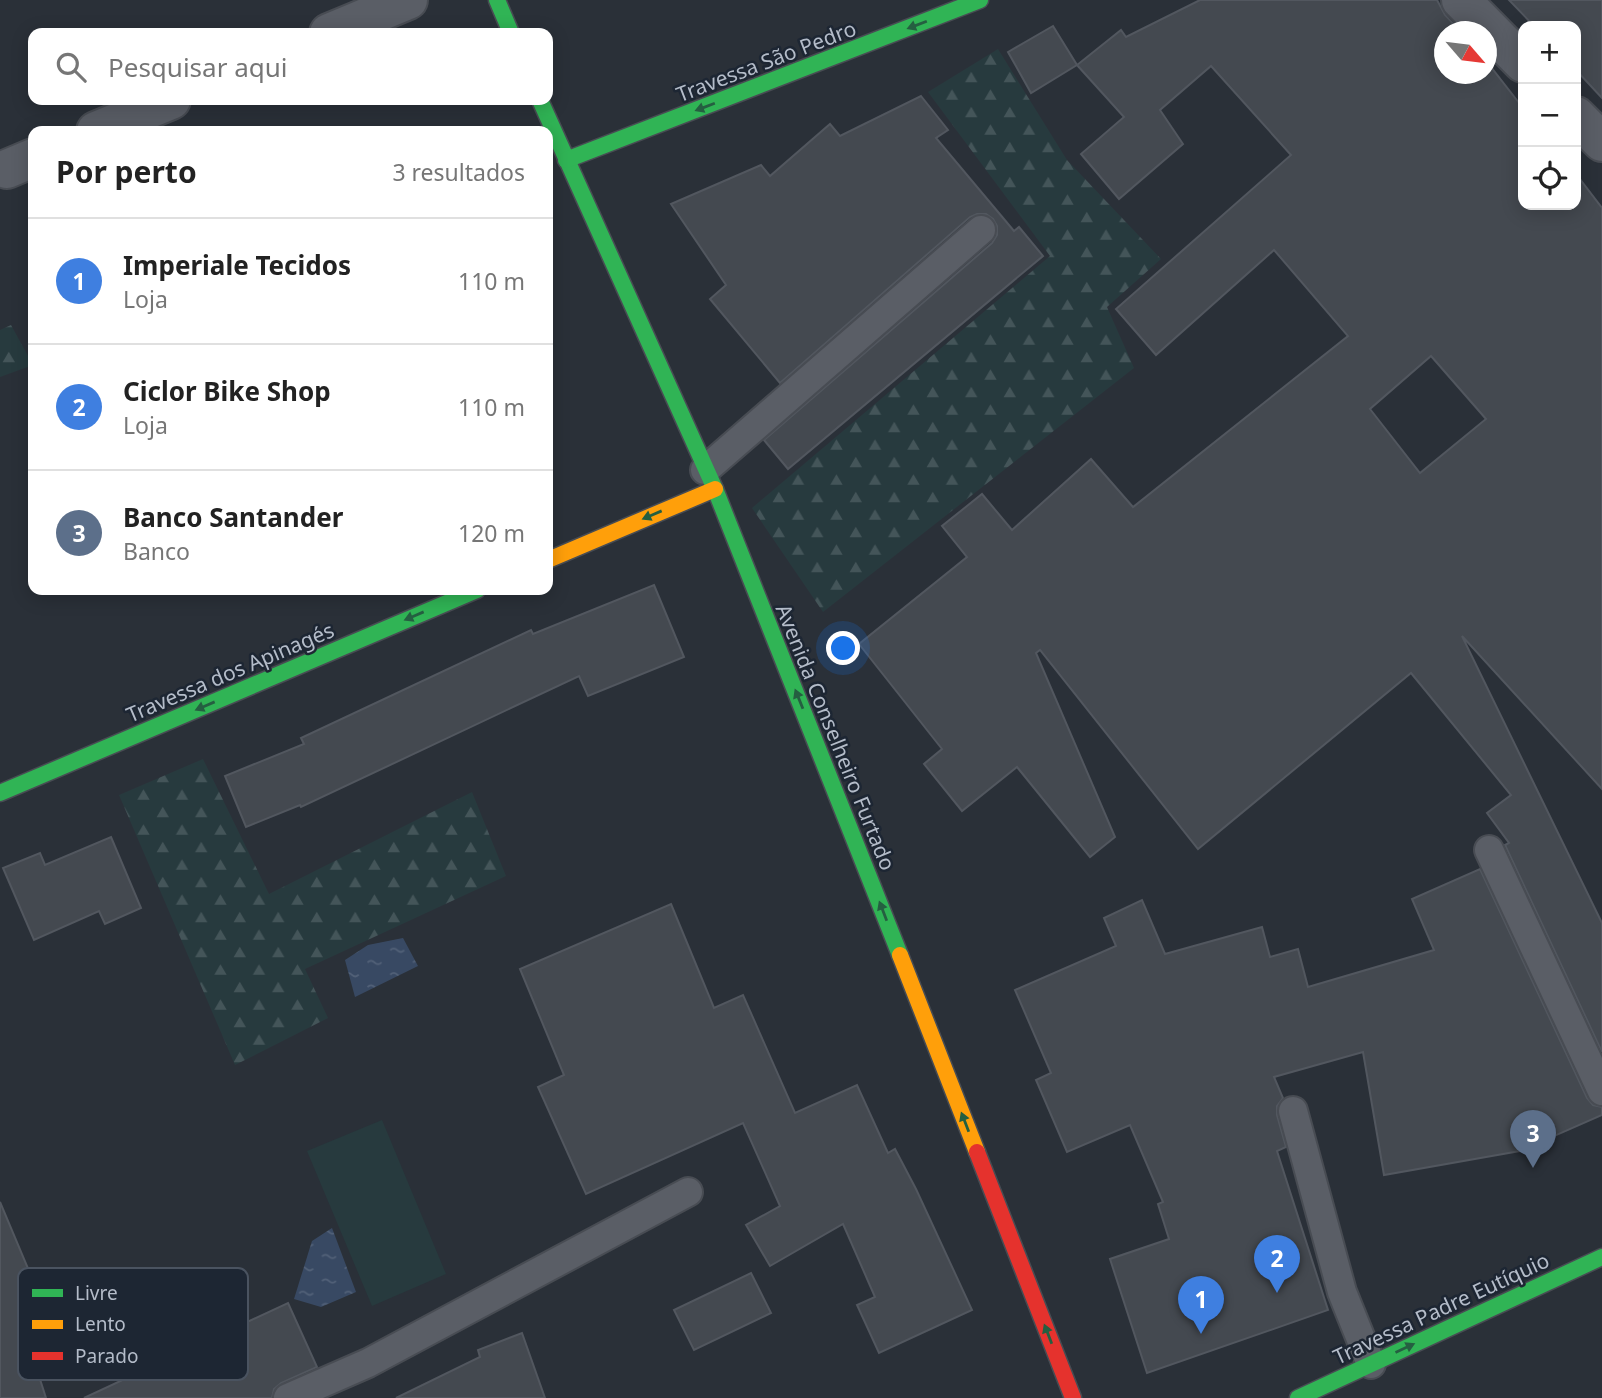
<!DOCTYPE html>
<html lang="pt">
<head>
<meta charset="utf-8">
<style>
  body { margin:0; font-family:"Noto Sans",sans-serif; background:#f6f6f6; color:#222 }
  .controls { position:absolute; right:21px; top:21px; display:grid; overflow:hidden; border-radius:14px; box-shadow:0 4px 18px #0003 }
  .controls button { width:63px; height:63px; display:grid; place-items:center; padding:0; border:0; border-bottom:2px solid #e0e0e0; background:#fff; color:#222; font:35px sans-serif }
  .compass { position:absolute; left:1434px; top:21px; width:63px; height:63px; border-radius:50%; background:#fff; box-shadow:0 4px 18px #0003; rotate:118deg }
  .you { position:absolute; left:844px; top:649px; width:24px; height:24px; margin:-18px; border:5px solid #fff; border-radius:50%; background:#1a73e8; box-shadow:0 0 0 10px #1a73e833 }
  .badge { display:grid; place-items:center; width:46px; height:46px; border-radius:50%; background:#db2777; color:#fff; font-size:23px; font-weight:700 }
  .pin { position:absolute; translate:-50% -58px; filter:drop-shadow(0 2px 4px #0008) }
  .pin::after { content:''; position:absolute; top:37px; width:24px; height:21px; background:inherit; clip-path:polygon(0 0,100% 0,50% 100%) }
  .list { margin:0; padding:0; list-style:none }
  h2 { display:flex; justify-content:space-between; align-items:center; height:91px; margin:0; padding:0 28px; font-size:30px }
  h2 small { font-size:23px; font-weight:400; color:#767676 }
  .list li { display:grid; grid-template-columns:46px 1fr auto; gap:21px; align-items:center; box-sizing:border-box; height:126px; padding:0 28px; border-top:2px solid #e0e0e0 }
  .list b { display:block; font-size:26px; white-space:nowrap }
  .list p { margin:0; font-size:23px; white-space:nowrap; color:#767676 }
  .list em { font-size:23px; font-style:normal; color:#767676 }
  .icon { flex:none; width:38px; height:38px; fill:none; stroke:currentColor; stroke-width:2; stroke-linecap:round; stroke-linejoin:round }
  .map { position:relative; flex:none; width:1602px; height:1398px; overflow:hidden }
  .search { position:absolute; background:#fff; box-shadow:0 4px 18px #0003; left:28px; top:28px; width:525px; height:77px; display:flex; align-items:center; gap:18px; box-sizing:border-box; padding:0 24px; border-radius:14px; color:#767676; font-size:26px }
  .panel { position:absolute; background:#fff; box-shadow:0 4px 18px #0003; left:28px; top:126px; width:525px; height:469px; border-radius:14px }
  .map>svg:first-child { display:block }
  .forest { fill:url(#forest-firs) }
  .pitch { fill:#273a3e }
  .water { fill:url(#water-ripples) }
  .building { fill:#444950; stroke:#52575f; stroke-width:2; fill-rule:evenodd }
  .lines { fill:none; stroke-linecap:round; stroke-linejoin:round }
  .lane-casing { stroke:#484c53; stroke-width:32 }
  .street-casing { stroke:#484c53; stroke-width:42 }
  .fast-casing { stroke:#484c53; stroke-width:19 }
  .slow-casing { stroke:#484c53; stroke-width:19 }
  .jam-casing { stroke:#484c53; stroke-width:19 }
  .lane { stroke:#5a5e66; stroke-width:28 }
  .street { stroke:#5a5e66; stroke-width:38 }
  .fast { stroke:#30b455; stroke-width:16 }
  .slow { stroke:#ff9f0a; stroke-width:16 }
  .jam { stroke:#e5322d; stroke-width:16 }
  .oneway { fill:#255f41 }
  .labels { text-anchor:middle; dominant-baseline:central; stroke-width:5; stroke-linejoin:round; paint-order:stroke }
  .street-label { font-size:21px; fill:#b4bcc9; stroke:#1d2633 }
  .key { fill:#1d2633; stroke:#4a5360; stroke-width:2 }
  .key-label { font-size:19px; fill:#b4bcc9 }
</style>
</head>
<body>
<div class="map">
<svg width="1602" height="1398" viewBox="0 0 1602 1398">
  <defs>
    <pattern id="forest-firs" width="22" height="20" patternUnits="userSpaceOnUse" patternTransform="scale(1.75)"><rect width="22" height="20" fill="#273a3e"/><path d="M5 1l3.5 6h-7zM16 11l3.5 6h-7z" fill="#445559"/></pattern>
    <pattern id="water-ripples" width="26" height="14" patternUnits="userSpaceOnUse" patternTransform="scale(1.75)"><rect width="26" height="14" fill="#384963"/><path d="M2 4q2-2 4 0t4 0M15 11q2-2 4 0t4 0" fill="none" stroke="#526178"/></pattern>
  </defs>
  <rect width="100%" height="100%" fill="#2a3038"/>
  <g class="forest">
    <polygon points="998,49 1067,160 1161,259 1107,307 1134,368 823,612 752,508 1050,256 928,92"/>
    <polygon points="11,325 33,365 0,377 0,330"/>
    <polygon points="203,759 269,894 472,792 506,876 305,969 328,1018 235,1065 119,795"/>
  </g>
  <polygon class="pitch" points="382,1120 446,1274 372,1306 307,1151"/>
  <g class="water">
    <polygon points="403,938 418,966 355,997 345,960 368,945"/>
    <polygon points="332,1228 356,1292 321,1307 294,1299 312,1241"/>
  </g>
  <g class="building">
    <path d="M1200,0H1437L1445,15L1461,32H1445V74H1487V62L1523,108V205H1576V174L1602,208V789L1462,636L1602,923V1052L1505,845L1509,843L1487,813L1511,795L1411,673L1198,849L1040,650L1036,653L1115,837L1090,857L1017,767L962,811L924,764L942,749L859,644L967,557L942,526L982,494L1012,530L1091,459L1133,507L1348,336L1274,250L1156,355L1116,309L1291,155L1211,66L1160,110L1183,144L1119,199L1081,154L1124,117L1077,65L1121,30L1126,37ZM1431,356L1486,419L1420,473L1370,409Z"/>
    <polygon points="1509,0 1602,0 1602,98 1576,70 1576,26 1534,26"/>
    <polygon points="1053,26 1077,65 1031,93 1008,52"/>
    <polygon points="921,96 948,130 936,138 1014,231 1019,227 1043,256 788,469 764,440 992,243 997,235 997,226 993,219 986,214 977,214 970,217 780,383 710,299 726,285 671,204 761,165 770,176 830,124 840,136"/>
    <polygon points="654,585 684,657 588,696 579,676 301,807 300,805 246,827 225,776 304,744 301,738 531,630 533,634"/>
    <polygon points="111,837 141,908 105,924 99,911 34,940 3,868 40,853 45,865"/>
    <polygon points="1480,869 1587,1098 1593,1105 1602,1107 1602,1115 1520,1151 1384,1175 1363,1052 1274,1077 1283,1098 1277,1106 1277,1115 1286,1147 1277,1151 1328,1310 1147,1373 1110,1259 1169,1239 1158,1204 1163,1202 1130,1125 1067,1152 1036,1080 1051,1073 1015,990 1116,946 1104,918 1142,900 1165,954 1262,927 1270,957 1298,949 1308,987 1434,950 1412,899"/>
    <polygon points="671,904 714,1008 743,995 795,1113 857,1085 888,1153 895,1149 916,1189 972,1310 879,1353 857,1305 875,1297 843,1224 770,1266 746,1225 780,1206 743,1123 586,1194 538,1087 564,1075 520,969"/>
    <polygon points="0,1202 48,1316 23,1326 46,1398 0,1398"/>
    <polygon points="751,1273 771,1313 694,1350 674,1310"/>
    <polygon points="288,1303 317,1367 281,1383 274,1389 272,1398 84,1398"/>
    <polygon points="522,1333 545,1398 396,1398 480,1357 478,1350"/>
  </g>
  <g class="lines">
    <g class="lane-casing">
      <g id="lane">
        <polyline points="705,470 981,230"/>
        <polyline points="1489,850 1602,1091"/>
        <polyline points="1293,1111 1342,1292 1371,1364"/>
        <polyline points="288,1398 368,1363 688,1192"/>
      </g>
    </g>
    <g class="street-casing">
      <g id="street">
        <polyline points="1461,0 1523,63"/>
        <polyline points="329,33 408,0"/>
        <polyline points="1576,116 1602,142"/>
        <polyline points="96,131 171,100"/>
        <polyline points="7,169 33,158"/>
      </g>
    </g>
    <g class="fast-casing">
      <g id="fast">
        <polyline points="497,0 511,33"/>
        <polyline points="540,100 715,489 900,955"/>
        <polyline points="566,160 980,0"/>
        <polyline points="0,793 477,590"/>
        <polyline points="1298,1398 1602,1257"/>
      </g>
    </g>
    <g class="slow-casing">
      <g id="slow">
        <polyline points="548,560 715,489"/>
        <polyline points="900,955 977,1152"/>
      </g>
    </g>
    <g class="jam-casing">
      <polyline id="jam" points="977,1152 1073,1398"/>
    </g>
    <use href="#lane" class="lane"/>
    <use href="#street" class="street"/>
    <use href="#fast" class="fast"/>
    <use href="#slow" class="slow"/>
    <use href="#jam" class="jam"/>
  </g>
  <defs><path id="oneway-solid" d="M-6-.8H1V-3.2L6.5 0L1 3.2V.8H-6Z" transform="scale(1.75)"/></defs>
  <g class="oneway">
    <use href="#oneway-solid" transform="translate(917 25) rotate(159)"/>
    <use href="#oneway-solid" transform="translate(705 107) rotate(159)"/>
    <use href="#oneway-solid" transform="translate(652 515) rotate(157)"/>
    <use href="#oneway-solid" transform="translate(414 616) rotate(157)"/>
    <use href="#oneway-solid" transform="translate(799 699) rotate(-112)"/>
    <use href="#oneway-solid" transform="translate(205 706) rotate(157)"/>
    <use href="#oneway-solid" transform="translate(883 911) rotate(-111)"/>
    <use href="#oneway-solid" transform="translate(965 1122) rotate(-111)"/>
    <use href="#oneway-solid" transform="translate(1048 1334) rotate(-111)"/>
    <use href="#oneway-solid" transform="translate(1405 1348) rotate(-25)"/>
  </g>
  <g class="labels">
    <g class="street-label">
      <text transform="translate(766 61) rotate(-21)">Travessa São Pedro</text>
      <text transform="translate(230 672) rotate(-23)">Travessa dos Apinagés</text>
      <text transform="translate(836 737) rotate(68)">Avenida Conselheiro Furtado</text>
      <text transform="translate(1441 1308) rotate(-25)">Travessa Padre Eutíquio</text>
    </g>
  </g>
  <rect x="18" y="1268" width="230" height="112" rx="10" class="key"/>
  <rect x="32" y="1289" width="31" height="8" fill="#30b455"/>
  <rect x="32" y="1320" width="31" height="9" fill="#ff9f0a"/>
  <rect x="32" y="1352" width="31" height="8" fill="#e5322d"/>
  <g class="key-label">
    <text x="75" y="1300">Livre</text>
    <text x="75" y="1331">Lento</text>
    <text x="75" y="1363">Parado</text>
  </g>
</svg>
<div class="controls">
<button>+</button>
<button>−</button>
<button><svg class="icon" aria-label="locate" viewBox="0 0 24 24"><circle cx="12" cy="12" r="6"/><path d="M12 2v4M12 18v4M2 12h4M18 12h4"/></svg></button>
</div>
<svg class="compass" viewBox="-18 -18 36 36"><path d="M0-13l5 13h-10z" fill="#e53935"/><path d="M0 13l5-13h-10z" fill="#767676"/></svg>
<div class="you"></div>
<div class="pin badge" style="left:1201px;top:1334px;background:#3f7fe0">1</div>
<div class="pin badge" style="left:1277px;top:1293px;background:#3f7fe0">2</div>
<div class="pin badge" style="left:1533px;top:1168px;background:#5c6f8a">3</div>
<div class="search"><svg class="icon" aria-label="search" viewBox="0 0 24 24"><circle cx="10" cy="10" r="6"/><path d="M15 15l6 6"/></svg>Pesquisar aqui</div>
<section class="panel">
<h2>Por perto<small>3 resultados</small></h2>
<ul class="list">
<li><span class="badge" style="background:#3f7fe0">1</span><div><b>Imperiale Tecidos</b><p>Loja</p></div><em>110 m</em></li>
<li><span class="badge" style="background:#3f7fe0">2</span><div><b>Ciclor Bike Shop</b><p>Loja</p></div><em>110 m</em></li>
<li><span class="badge" style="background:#5c6f8a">3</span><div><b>Banco Santander</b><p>Banco</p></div><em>120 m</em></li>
</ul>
</section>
</div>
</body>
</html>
